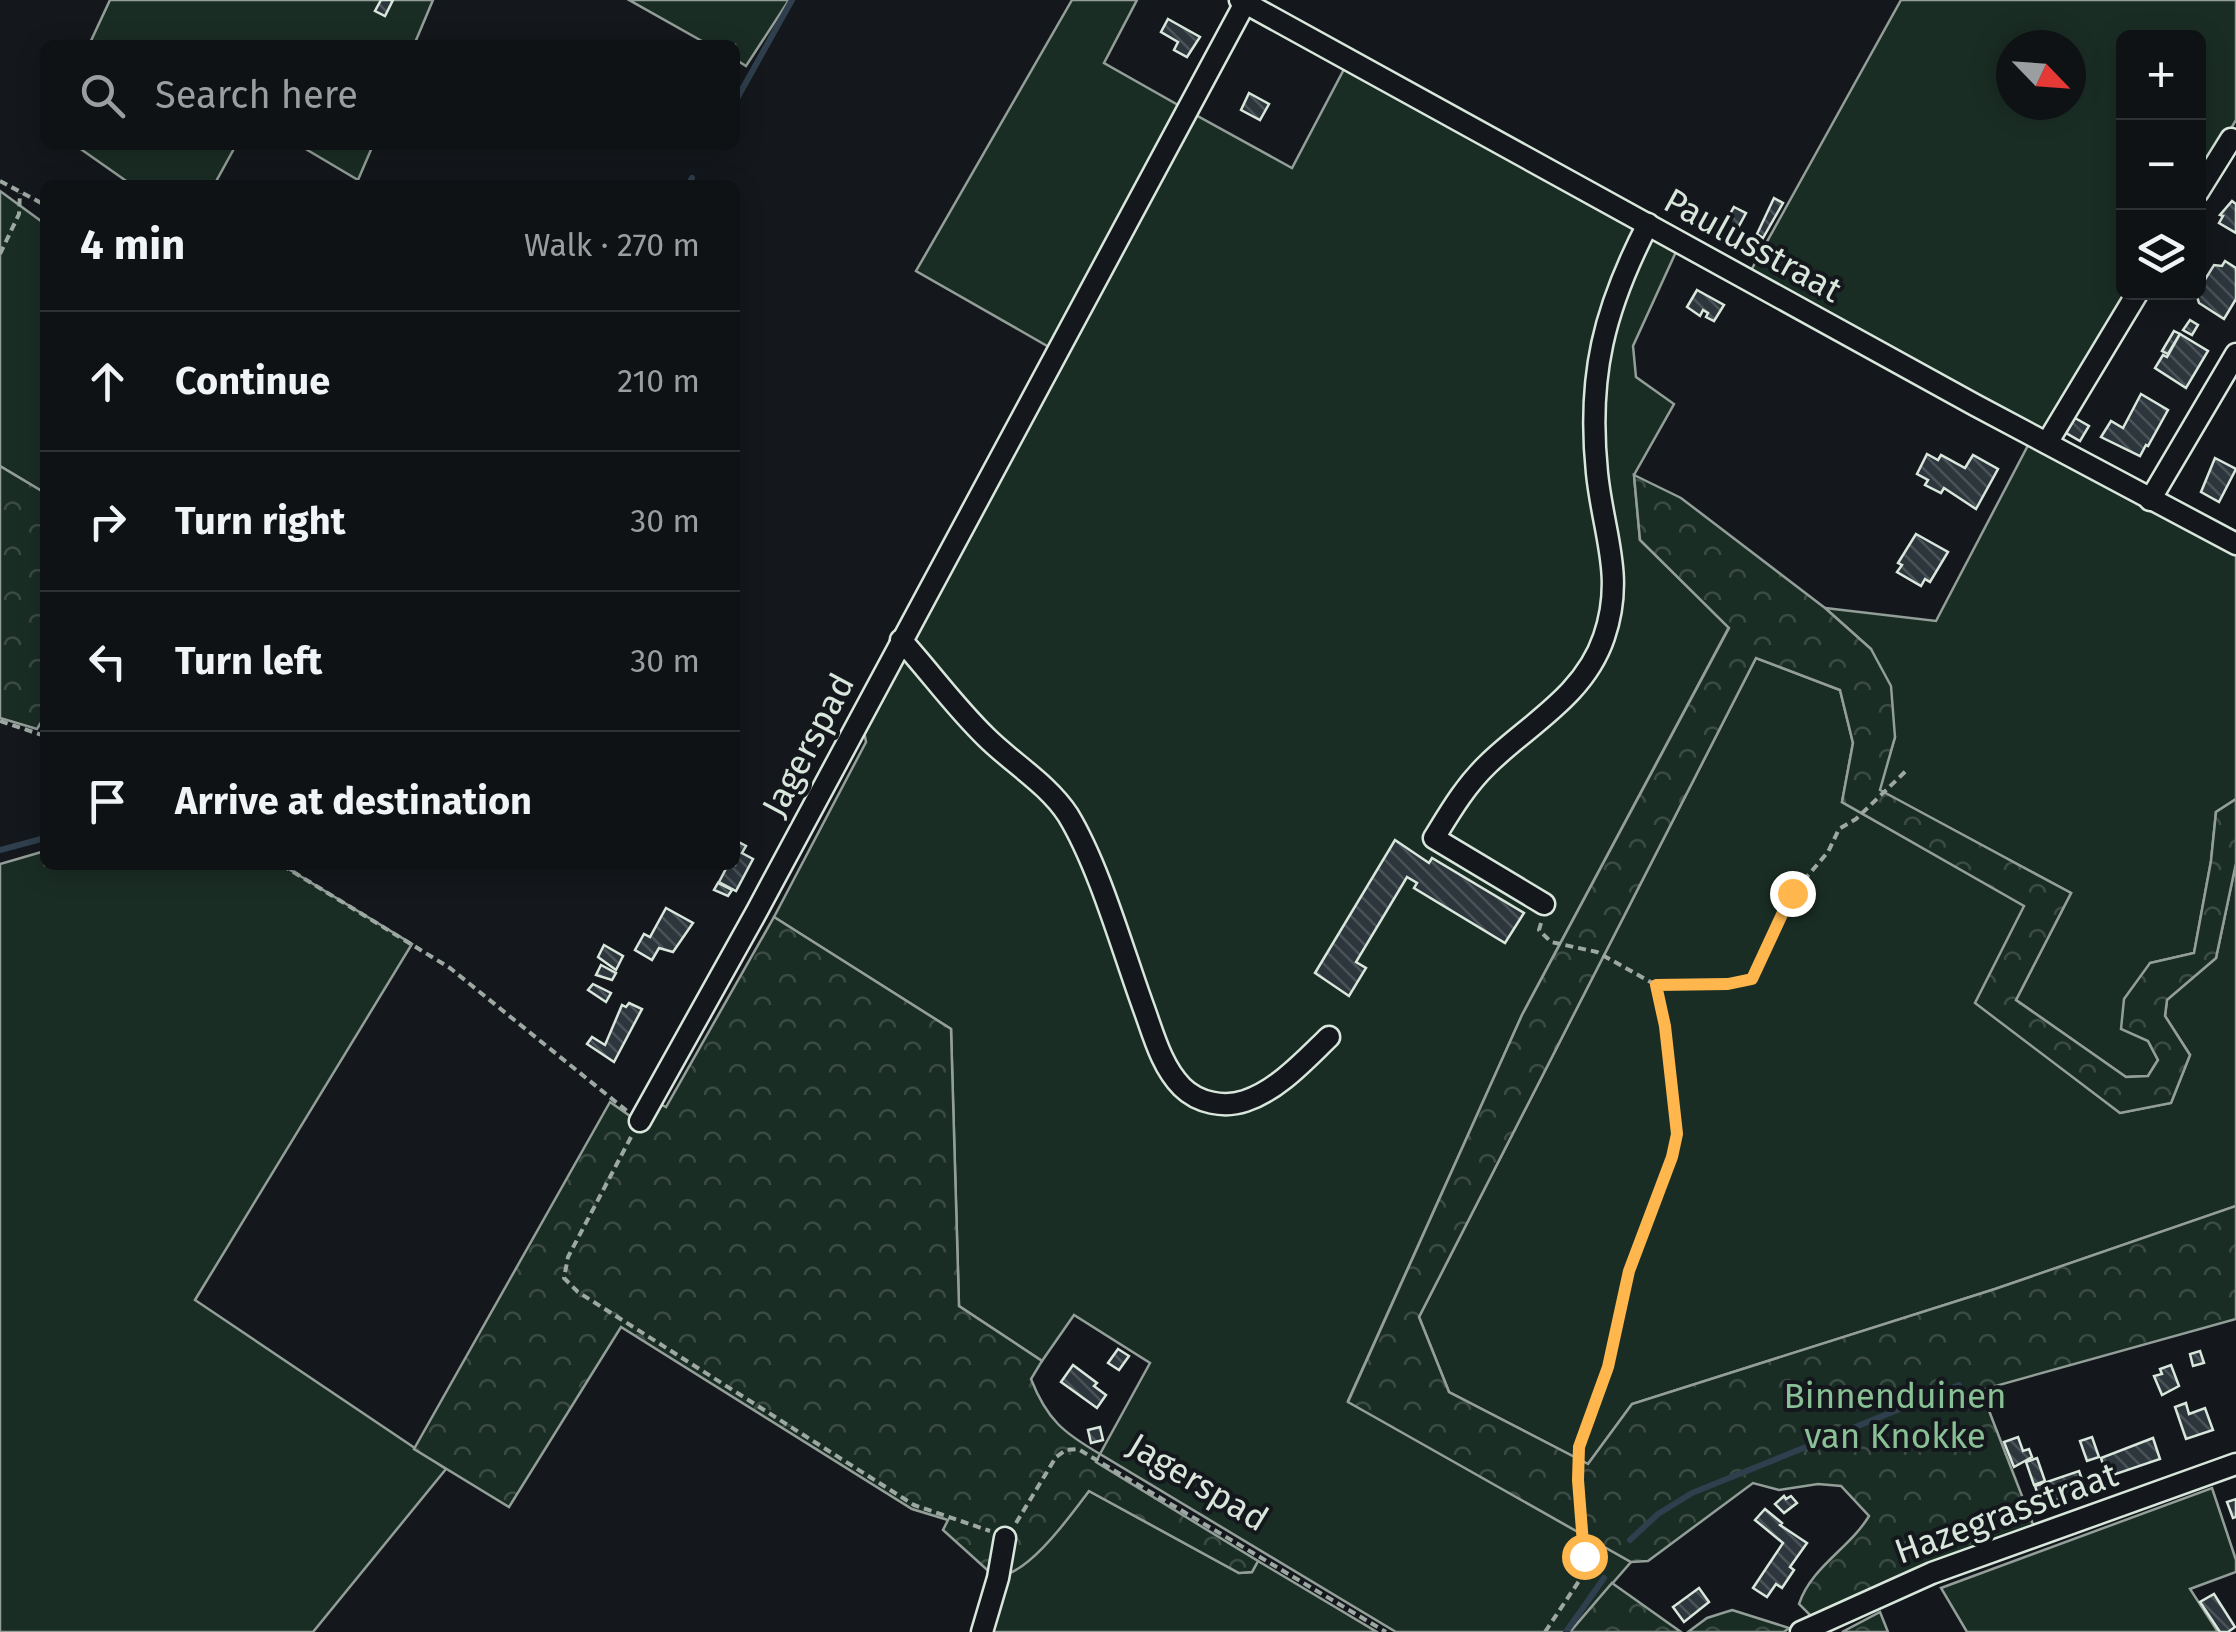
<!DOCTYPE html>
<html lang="en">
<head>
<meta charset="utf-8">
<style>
  body { margin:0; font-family:"Fira Sans",sans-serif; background:#1d2022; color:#f1f3f6 }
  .controls { position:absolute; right:30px; top:30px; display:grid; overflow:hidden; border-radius:15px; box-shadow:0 5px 25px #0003 }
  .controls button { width:90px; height:90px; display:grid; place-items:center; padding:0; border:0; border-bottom:2px solid #2f3234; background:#0f1215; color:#f1f3f6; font:50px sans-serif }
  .compass { position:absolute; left:1996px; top:30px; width:90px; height:90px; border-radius:50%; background:#0f1215; box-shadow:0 5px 25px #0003; rotate:115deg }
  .stop { position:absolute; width:30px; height:30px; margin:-22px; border:8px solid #ffb74d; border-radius:50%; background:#fff }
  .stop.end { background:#ffb74d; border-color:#fff; box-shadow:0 2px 10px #0008 }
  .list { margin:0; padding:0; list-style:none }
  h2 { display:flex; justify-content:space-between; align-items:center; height:130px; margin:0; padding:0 40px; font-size:42px }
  h2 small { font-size:32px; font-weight:400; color:#9b9ea0 }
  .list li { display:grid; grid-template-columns:65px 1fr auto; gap:30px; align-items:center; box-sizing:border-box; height:140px; padding:0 40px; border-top:2px solid #2f3234 }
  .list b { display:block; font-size:38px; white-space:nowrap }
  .list em { font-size:32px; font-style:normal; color:#9b9ea0 }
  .icon { flex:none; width:55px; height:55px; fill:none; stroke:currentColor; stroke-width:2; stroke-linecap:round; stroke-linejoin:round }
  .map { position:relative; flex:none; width:2236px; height:1632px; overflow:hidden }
  .search { position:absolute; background:#0f1215; box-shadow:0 5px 25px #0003; left:40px; top:40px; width:700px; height:110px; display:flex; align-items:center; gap:25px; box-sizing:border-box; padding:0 35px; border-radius:15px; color:#9b9ea0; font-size:38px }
  .panel { position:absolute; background:#0f1215; box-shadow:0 5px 25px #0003; left:40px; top:180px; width:700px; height:690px; border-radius:15px }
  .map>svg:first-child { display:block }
  .green { fill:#1a2d24; stroke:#939e99; stroke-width:2.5; fill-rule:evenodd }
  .forest { fill:url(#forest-crowns); stroke:#939e99; stroke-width:2.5 }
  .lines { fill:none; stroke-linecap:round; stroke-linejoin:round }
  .stream { stroke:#2f3f4d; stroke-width:6 }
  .building { fill:url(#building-back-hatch); stroke:#d8e6dc; stroke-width:2.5 }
  .minor-casing { stroke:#d8e6dc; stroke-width:25 }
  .path { stroke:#9da8a2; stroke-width:4; stroke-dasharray:8 5; stroke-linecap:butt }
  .minor { stroke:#14181c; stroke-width:20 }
  .route { stroke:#ffb74d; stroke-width:12 }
  .labels { text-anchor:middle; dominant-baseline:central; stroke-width:8; stroke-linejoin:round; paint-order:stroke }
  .street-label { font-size:35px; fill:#d8e6dc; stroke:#14181c }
  .park-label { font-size:35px; fill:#8ac095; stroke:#14181c }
</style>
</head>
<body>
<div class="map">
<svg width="2236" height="1632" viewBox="0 0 2236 1632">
  <defs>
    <pattern id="forest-crowns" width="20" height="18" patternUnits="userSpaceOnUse" patternTransform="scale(2.5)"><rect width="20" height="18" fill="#1a2d24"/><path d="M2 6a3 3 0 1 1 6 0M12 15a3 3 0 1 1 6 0" fill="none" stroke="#3b4b43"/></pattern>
    <pattern id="building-back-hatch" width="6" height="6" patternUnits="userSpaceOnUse" patternTransform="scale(2.5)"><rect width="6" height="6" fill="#2c363c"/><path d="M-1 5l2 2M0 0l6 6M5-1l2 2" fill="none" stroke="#4a5358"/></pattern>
  </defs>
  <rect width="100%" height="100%" fill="#14181c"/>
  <g class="green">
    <polygon points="110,0 433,0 414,45 89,45"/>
    <polygon points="629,0 789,0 746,66 735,59 735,45 709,45"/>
    <polygon points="1072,0 1137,0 1104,63 1178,105 1049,347 916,271"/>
    <path d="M1901,0H2236V120L2199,183L2198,38H2124V292L2133,293L2048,436L2236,536V799L2216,812L2211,861L2194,953L2150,963L2148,1041L2158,1060L2148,1076L2126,1077L2016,1000L2071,893L1879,790L1895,737L1871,649L1825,608L1936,621L2036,430L1749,274ZM2011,45H2071V105H2011Z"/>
    <polygon points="1352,54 1680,235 1675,254 1633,346 1636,377 1674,404 1634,475 1640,540 1729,627 1522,1015 1348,1401 1631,1562 1570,1632 1396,1632 1100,1454 1150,1363 1074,1315 1042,1361 959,1306 951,1029 774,917 866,742 864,731 1192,113 1292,168"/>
    <polygon points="75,145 236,145 214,185 132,185"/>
    <polygon points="299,145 373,145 358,180"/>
    <polygon points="0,191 45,224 45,493 0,466"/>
    <polygon points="1756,658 1840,690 1853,743 1842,802 2025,906 1976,1003 2120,1113 2171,1103 2190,1055 2165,1016 2167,999 2216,958 2236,863 2236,1206 1995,1289 1632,1404 1588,1464 1449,1392 1419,1317"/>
    <polygon points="45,851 45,865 282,865 412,944 195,1300 446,1469 313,1632 0,1632 0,864"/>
    <polygon points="2212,1488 2236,1560 2236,1572 2190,1589 2218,1632 1967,1632 1941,1588"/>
    <polygon points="1089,1491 1239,1573 1252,1572 1258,1561 1377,1632 986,1632 1003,1577 1060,1528"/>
  </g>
  <g class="forest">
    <polygon points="0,466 45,493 45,716 37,729 0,718"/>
    <path d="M1634,475L1681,498L1825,608L1871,649L1891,686L1895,737L1880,790L2071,893L2016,1000L2126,1077L2148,1076L2158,1060L2148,1041L2121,1029L2124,999L2150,963L2194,953L2211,861L2216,812L2236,799V863L2216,958L2167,1000L2165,1016L2190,1055L2171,1103L2120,1113L1975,1003L2024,906L1842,802L1853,743L1840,690L1756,658L1419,1317L1449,1392L1588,1464L1632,1404L1995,1289L2236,1206V1319L1981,1390L2034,1527L1811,1616L1799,1604C1811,1567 1850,1548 1869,1516L1841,1486L1818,1484L1779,1490L1753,1483L1648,1561L1631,1562L1348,1402L1522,1015L1729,628L1640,540Z"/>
    <path d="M774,917L951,1029L959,1306L1042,1361L1031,1379C1047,1420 1064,1433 1100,1454L1096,1462L1258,1561L1252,1572L1239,1573L1089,1491C1071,1515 1025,1580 994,1576L943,1530L948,1520L912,1509L621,1327L509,1507L414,1449L610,1102L643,1125L662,1105L666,1107Z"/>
    <polygon points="1612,1583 1681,1632 1570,1632"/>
    <polygon points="1732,1610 1789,1628 1784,1632 1688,1632 1707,1618"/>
    <polygon points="1880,1612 1888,1632 1842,1632"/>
  </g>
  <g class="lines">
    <g class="stream">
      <polyline points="735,102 792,0"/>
      <polyline points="688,185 692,178"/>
      <polyline points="0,850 45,838"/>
      <polyline points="1630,1540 1658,1514 1692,1493 1959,1385"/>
      <polyline points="1566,1632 1604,1578"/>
    </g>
  </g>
  <g class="building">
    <polygon points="381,0 393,0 385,16 375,11"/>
    <polygon points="1168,19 1200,37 1187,57 1174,50 1178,42 1161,32"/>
    <polygon points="1249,93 1269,104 1260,120 1241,110"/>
    <polygon points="1774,198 1783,203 1763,238 1757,234"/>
    <polygon points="2232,201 2236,204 2236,233 2219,223 2223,216 2220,215"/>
    <polygon points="1734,207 1746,213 1732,239 1736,242 1733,248 1716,239"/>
    <polygon points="2225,261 2236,268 2236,299 2224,319 2199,303 2196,294 2214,265 2222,266"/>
    <polygon points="1697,290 1724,305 1714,321 1706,317 1708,313 1703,310 1700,316 1687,307"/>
    <polygon points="2190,320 2198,325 2192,335 2183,330"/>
    <polygon points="2174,331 2180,334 2168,354 2162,351"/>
    <polygon points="2180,334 2208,351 2186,388 2155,368 2163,355 2167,357"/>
    <polygon points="2141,394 2168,410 2148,446 2146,445 2140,456 2101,437 2111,421 2123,428"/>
    <polygon points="2075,418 2089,426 2080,441 2066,433"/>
    <polygon points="1927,454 1938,460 1941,455 1965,468 1973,455 1998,469 1976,509 1944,488 1941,493 1925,485 1928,480 1917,474"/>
    <polygon points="2215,458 2236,469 2219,502 2201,492"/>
    <polygon points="1916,534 1948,552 1930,582 1925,579 1921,586 1897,572 1902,565 1898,563"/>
    <polygon points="735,840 746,846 742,853 753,859 736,891 719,882 728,865 735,865"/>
    <polygon points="1395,840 1429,863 1432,858 1524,913 1505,943 1414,888 1417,883 1407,877 1356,962 1366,968 1349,996 1315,973"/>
    <polygon points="718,883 732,890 728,896 714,890"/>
    <polygon points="666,908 693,923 673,952 659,948 652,960 635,950 644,934 650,937"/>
    <polygon points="604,945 623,956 616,970 598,957"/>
    <polygon points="601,965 616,973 612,980 596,975"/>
    <polygon points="593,984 611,993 606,1002 588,990"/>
    <polygon points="629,1003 642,1009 614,1062 587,1044 592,1037 605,1045 622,1005 626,1007"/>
    <polygon points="1118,1349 1129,1356 1119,1370 1108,1363"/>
    <polygon points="2200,1351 2204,1363 2193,1366 2190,1354"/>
    <polygon points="1073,1365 1097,1383 1094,1386 1106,1395 1097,1408 1061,1382"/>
    <polygon points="2171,1365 2179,1386 2162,1395 2154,1376 2162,1374 2160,1369"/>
    <polygon points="2186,1403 2189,1414 2205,1408 2213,1430 2186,1439 2175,1407"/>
    <polygon points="1100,1427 1103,1440 1091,1443 1088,1430"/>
    <polygon points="2018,1437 2023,1451 2029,1449 2032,1457 2014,1467 2004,1442"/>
    <polygon points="2092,1437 2099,1457 2087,1461 2080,1441"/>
    <polygon points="2153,1438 2160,1459 2107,1477 2101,1458"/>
    <polygon points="2037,1458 2045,1481 2034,1485 2026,1462"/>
    <polygon points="2079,1471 2084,1485 2073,1488 2075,1494 2041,1505 2035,1486"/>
    <polygon points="1784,1496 1786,1499 1791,1496 1797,1503 1784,1513 1775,1504"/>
    <polygon points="2236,1499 2236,1517 2233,1518 2227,1502"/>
    <polygon points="1765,1509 1782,1523 1780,1525 1807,1543 1790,1567 1794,1570 1782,1588 1776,1584 1767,1597 1753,1588 1783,1543 1755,1520"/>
    <polygon points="1699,1588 1709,1602 1684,1622 1673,1607"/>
    <polygon points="2214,1594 2235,1627 2228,1632 2220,1632 2200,1602"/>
  </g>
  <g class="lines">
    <g class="minor-casing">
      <g id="minor">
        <polyline points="1240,0 1975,405 2236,544"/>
        <polyline points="2198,192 2231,139"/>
        <polyline points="2047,443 2138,292"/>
        <polyline points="2150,500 2236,354"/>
        <path d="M901,640C930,672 955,707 986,737C1012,763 1048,784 1068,815C1099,866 1122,948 1143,1006C1153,1033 1161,1066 1182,1087C1198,1103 1224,1108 1245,1101C1278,1090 1305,1060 1329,1037"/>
        <path d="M1544,904L1434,838C1450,812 1465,786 1488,764C1529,724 1584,696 1604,637C1625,576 1603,533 1597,473C1587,376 1604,309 1648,224"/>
        <polyline points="640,1121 757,911 1245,3"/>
        <polyline points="982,1632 998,1578 1005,1538"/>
        <polyline points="1801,1632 1932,1573 2236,1464"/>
      </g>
    </g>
    <g class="path">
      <polyline points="0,181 45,205"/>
      <polyline points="0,254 19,214 20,193"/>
      <polyline points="0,721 45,736"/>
      <polyline points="282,865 450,968 627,1111"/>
      <polyline points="1541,923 1539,930 1551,942 1597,952 1656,985 1665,1027 1677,1134 1673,1157 1629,1271 1608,1367 1579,1447 1578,1481 1583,1556 1579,1581 1545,1632"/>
      <polyline points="1656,985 1728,984 1752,979 1793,893 1828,852 1839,829 1856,819 1908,769"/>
      <polyline points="631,1137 568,1257 564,1278 578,1292 914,1505 990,1531"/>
      <polyline points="1016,1523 1056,1457 1066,1450 1078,1449 1386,1632"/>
    </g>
    <use href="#minor" class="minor"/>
  </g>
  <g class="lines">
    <polyline class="route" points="1584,1556 1578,1480 1579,1447 1608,1367 1629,1271 1672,1157 1677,1134 1665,1026 1656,985 1728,984 1752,979 1792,893"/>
  </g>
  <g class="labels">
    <g class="street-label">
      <text transform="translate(1753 245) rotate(29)">Paulusstraat</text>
      <text transform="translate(808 745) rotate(-62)">Jagerspad</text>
      <text transform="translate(1198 1482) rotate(31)">Jagerspad</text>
      <text transform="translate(2006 1513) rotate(-20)">Hazegrasstraat</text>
    </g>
    <g class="park-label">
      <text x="1895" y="1396">Binnenduinen<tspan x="1895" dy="40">van Knokke</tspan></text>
    </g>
  </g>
</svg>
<div class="controls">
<button>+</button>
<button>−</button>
<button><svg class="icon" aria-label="layers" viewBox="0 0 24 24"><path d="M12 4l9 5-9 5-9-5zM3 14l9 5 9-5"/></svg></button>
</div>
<svg class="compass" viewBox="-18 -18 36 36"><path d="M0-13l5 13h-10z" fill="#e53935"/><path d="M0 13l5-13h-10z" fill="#9b9ea0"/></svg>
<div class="stop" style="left:1584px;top:1556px"></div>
<div class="stop end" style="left:1792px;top:893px"></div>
<div class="search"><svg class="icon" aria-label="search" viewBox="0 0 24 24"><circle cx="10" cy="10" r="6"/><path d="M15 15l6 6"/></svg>Search here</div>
<section class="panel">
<h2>4 min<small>Walk · 270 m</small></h2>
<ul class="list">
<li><svg class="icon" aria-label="ahead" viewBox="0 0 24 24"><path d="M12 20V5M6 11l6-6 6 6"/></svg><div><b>Continue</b></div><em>210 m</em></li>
<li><svg class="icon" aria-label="right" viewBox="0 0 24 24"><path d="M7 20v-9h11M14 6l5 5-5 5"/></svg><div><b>Turn right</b></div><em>30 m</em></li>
<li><svg class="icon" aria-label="left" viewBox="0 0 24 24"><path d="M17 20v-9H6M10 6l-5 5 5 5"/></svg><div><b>Turn left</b></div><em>30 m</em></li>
<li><svg class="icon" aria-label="arrive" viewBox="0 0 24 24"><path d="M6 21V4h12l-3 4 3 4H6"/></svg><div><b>Arrive at destination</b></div></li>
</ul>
</section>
</div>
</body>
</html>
